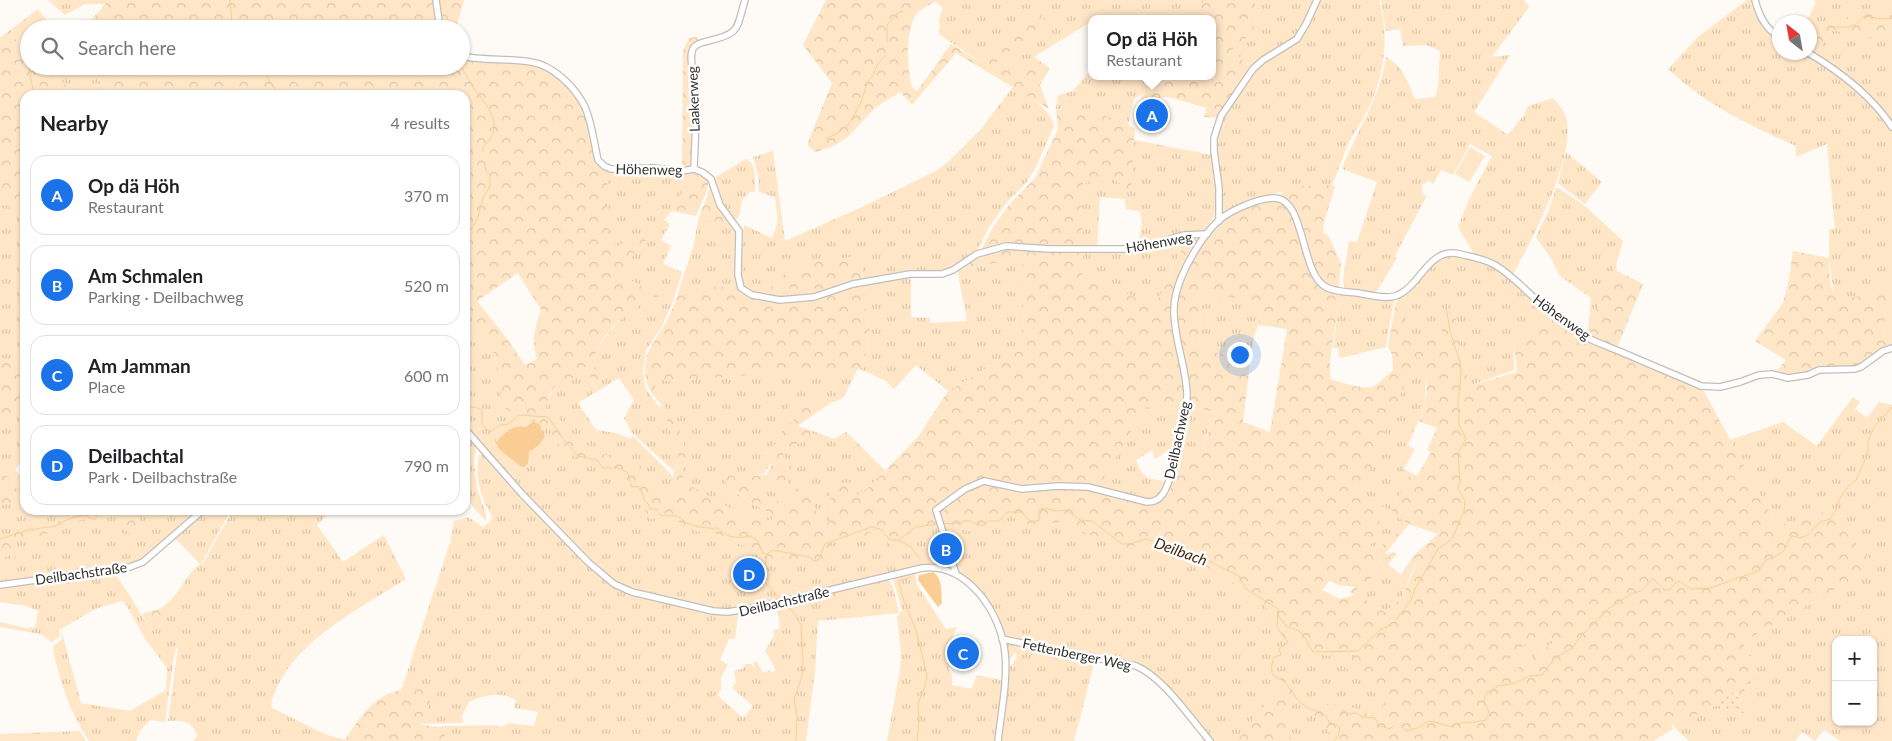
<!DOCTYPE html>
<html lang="en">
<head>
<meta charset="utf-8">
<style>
  body { margin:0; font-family:Lato,sans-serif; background:#f2f2f2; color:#202124 }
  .controls { position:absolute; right:15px; bottom:15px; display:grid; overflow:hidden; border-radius:10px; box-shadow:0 1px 4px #0004 }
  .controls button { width:45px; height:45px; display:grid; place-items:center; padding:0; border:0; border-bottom:1px solid #e0e0e0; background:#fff; color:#202124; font:25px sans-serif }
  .compass { position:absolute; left:1772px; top:15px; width:45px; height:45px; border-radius:50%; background:#fff; box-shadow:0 1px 4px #0004; rotate:329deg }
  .you { position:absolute; left:1239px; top:354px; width:18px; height:18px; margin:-12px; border:4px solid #fff; border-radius:50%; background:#1a73e8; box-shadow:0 0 0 8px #1a73e833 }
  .badge { display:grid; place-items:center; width:32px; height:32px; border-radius:50%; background:#1a73e8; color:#fff; font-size:16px; font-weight:700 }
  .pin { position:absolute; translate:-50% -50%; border:2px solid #fff; box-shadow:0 1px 5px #0006 }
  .popup { position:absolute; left:1088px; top:15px; width:128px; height:65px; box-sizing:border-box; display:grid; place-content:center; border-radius:10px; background:#fff; filter:drop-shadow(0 1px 4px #0005); font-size:16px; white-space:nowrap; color:#757577 }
  .popup b { font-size:19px; color:#202124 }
  .popup::after { content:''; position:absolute; left:50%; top:100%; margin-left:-10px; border:10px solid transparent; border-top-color:#fff }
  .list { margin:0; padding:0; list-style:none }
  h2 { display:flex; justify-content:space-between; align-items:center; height:65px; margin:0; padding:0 20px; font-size:21px }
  h2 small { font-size:16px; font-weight:400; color:#757577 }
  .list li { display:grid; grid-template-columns:32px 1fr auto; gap:15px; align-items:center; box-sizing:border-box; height:80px; margin:0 10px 10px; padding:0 10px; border:1px solid #e0e0e0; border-radius:15px }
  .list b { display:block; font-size:19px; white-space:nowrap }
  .list p { margin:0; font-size:16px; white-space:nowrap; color:#757577 }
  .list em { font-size:16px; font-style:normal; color:#757577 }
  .icon { flex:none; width:28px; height:28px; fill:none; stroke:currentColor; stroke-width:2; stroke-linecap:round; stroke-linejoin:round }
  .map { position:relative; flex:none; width:1892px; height:741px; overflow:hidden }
  .search { position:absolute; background:#fff; box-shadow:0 1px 4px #0004; left:20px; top:20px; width:450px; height:55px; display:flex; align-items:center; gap:12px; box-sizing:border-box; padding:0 18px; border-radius:28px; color:#757577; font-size:19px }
  .panel { position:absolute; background:#fff; box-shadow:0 1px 4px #0004; left:20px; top:90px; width:450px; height:425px; border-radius:15px }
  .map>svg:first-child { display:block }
  .grass { fill:url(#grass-tufts); fill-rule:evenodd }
  .forest { fill:url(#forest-crowns); fill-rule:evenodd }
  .garden { fill:url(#garden-dots) }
  .pitch { fill:#ffe6c7 }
  .water { fill:#facd95 }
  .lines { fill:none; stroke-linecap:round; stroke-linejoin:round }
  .stream { stroke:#facd95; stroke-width:1 }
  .minor-casing { stroke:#c2bfbb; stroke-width:8 }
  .minor { stroke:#fff; stroke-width:5.5 }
  .labels { text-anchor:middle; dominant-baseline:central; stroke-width:5; stroke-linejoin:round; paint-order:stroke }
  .street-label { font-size:14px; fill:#31302e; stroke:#fff }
  .water-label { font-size:15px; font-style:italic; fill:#3c2605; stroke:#fff }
</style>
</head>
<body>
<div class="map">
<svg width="1892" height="741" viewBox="0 0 1892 741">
  <defs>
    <pattern id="grass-tufts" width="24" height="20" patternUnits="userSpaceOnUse" patternTransform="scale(1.25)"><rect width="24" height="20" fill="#ffe6c7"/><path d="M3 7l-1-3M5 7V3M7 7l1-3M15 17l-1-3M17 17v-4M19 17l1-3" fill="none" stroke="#dbc6ab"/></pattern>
    <pattern id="forest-crowns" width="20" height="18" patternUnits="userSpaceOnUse" patternTransform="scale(1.25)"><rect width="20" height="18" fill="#ffe6c7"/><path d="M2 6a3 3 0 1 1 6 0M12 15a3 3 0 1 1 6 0" fill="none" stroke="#dbc6ab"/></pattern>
    <pattern id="garden-dots" width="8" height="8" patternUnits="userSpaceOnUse" patternTransform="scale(1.25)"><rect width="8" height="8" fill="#ffe6c7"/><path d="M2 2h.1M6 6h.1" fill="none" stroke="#dbc6ab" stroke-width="1.8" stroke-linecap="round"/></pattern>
  </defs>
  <rect width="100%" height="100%" fill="#fefaf6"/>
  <g class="grass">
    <polygon points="48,0 109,0 105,4 85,4 65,15"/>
    <polygon points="938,0 1195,0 1195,19 1092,19 1092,28 1087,24 1021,65 993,64 1045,22 1041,14 1003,42 981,62 940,35 939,19 943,8 935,1"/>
    <path d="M1255,0H1314L1296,37L1251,68L1232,50C1255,30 1258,32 1255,0Z"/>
    <path d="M1319,0H1379C1390,36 1384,76 1368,109C1363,120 1355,131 1349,142C1343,156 1338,171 1332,185L1294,186L1220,215L1216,138L1221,119L1254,71L1264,61L1290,46Z"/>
    <path d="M1381,0H1524L1529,7L1492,57L1510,55L1474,112L1508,135L1524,115L1528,106L1553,98C1558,104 1564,110 1566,117C1577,156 1531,241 1512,276L1475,258C1472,247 1463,237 1458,227L1469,199L1492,156L1470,144L1453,175L1441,170L1433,184L1429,181L1422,185L1423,195H1427L1395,256L1397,258L1375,294L1344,288L1343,280L1349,241L1357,242L1377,182L1342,169C1357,130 1380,99 1386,57C1403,66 1408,82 1415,99L1435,97L1438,87L1440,51L1426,45L1403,46L1400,29L1386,31Z"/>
    <path d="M1747,0H1752L1757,14L1779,39L1780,52L1804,53L1823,64L1868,101L1880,113L1892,132V347H1887L1883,331L1889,290L1839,300L1834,296L1829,258V229H1835L1827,144L1796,157V146C1750,126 1705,104 1668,69L1699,36Z"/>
    <polygon points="1815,0 1892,0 1892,10 1869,11 1813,38 1810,42 1810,22 1797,22 1809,17 1815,4"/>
    <polygon points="38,9 53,29 29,29 29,46 5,34"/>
    <polygon points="1892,26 1892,124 1886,113 1815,54 1833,30 1872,38"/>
    <polygon points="45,66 85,66 114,95 77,95"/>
    <polygon points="1092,68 1092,76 1116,76 1119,79 1121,76 1160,76 1142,94 1134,99 1128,126 1101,114 1056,109 1058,95 1073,91"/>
    <path d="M1013,87C1027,95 1051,109 1054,126L1035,169L1026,183L1007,202L989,227L976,253L948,270L943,272L864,280L860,255L840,260L766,295C759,294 749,294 744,288C736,278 742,238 744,225L772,238C780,222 777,214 775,197L759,192L758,175L753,157L773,151L785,241L860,208L934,172L948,162L981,129Z"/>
    <path d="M1134,140L1212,155L1217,198L1214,217L1203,232L1138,247L1142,223L1140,211L1126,209L1125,199L1100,197L1097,247L1083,246L1081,185C1097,177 1114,175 1127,188Z"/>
    <polygon points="1566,152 1602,182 1585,204 1558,183"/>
    <path d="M746,159C757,164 755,181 755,192L751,191L742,200L740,213L735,222L721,204L712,182L716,177Z"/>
    <path d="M611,170L693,173L672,211L664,220L670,224L661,240L671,246L663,264L682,272L673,301L661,328L646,350L643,370L646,389L665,415L678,454L674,471L632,433L624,418L634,400L619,378L578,403L596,430L616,433L631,439L632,436L636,439L669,472L673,477L676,487L702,506L795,535L1098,487L1145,407L1181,409L1176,445L1155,459L1152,450L1136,460C1143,478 1146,479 1166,481L1160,495L1330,656L1345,652L1356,654L1347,665L1346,673L1388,690L1380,718L1344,705L1348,741H1203L1196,725L1148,671L1095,659L1074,741H1000L1007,668L1013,664L1017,656L1016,652L1011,658H1008L1004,644L1006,642H1023L1004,636C985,602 972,562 925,567L821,589V591L743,609L720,611L633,590L616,583L599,569L520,490L465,426V303L495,355L496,363L547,402L555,386L573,378L585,367L596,389L602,386L591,362C606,333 620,315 649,299C655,296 665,296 672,294L649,291L624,276L627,262L646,241L618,246L606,235L600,202Z"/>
    <polygon points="1556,188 1559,188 1586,207 1623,241 1616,265 1588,329 1591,298 1560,276 1550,257 1536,237 1548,212"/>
    <polygon points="0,204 25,214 25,368 12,364 0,356"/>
    <polygon points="698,221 720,221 738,231 738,285 679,290 694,244"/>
    <polygon points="1188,236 1156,305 1082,276 1083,249 1119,250"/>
    <path d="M1447,255C1493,255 1516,284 1548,313L1514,343V370L1469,386L1454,310L1443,335L1418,342L1401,317L1395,304C1397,298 1404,296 1408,290C1419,277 1430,262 1447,255Z"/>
    <polygon points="1022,259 1024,346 948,391 916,365 894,389 886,381 860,369 862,367 868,346 870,329 866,318 864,283 911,276 911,317 930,318 930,323 967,321 957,268 966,262 966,268"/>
    <path d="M1202,293L1258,302L1260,325H1258C1252,340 1253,349 1250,364L1199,346Z"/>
    <polygon points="1340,294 1394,299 1386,347 1341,358 1339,357 1338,348 1333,348"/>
    <polygon points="1417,355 1423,360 1426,374 1425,402 1421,416 1407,445 1414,450 1403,469 1410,474 1391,513 1409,524 1372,554 1367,548 1379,536 1374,529 1378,523 1358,493 1365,478"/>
    <polygon points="857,370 844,397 834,402 790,405 795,420 782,430 780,441 768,450 766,454 771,463 764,474 749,476 735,471 735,492 751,503 772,514 772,519 764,522 745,517 686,483 681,473 687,458 678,423 664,405 651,378 671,381 752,375 833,373 835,375"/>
    <path d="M1853,397L1860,402L1855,409L1867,418L1879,402L1892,405V741H1841L1824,730L1815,741L1802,732L1795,741H1689L1679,732L1670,722L1688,719L1717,705L1740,714L1752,707L1741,685L1758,676L1743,642L1876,566L1827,511L1777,526L1730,440L1783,422L1817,446ZM1836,640H1873V722H1836Z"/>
    <polygon points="25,406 25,462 23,461 15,469 25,483 25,488 17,489 0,467 0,418"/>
    <polygon points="1199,408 1218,413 1206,435 1201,460 1179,460 1187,411"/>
    <polygon points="813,431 834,439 846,432 885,470 869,487 856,496 830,485 832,513 825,530 817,522 817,512 813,506 785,507 779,502 766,499 749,486 752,484 757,485 769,479 766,475 770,469 786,461 783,457 784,449 809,439"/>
    <polygon points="465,432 476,447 474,463 477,488 486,514 486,521 472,506 465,494"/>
    <path d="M483,453L613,586L712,613H738L735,639H729L720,660L728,665L721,677V689L717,695L743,718L753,706L732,688L736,682L734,671L742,669L745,664H751L756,669L753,663L756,661L764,673L770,670L772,673L776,670L765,651L770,643L771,639L774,637L773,630L779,629C781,621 777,612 774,606L888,578L893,587L899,613L818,621L815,672L806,741H446L444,726L496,725L502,727L509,723L534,726L538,712L514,708L516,700C501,691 484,695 469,702L462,716L463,723L420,724C424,711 433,702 434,689L403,685L450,543L454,521L468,517L483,527L490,522L492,516C481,498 474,477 479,456Z"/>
    <polygon points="25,493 25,510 200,510 142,560 130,564 0,583 0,499"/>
    <path d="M206,510H231L201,564L202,565L233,510H332L317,525L343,562L384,535L406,579C362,607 296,640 276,690C273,696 270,702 272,708L327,735L322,741H193L197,736C194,721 181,720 168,721L178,647L176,648L174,656L165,722L150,720L140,731L136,741H89C70,713 60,682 53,649L54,646L62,639L61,629L59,630L60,636L52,642L40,634L0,627V622L26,628L35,627L38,611L26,606L0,602V587L113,571L129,594L151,631L164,624L159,609C178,600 184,576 200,564L175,538ZM121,601L125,603L146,640L167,668L166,690L130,711L81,703L61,629L95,609Z"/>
    <polygon points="1396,554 1388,564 1401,575 1413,557 1417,559 1401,599 1385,612 1353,592 1370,580 1381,559"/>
    <polygon points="915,573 917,585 946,629 957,627 952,639 950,656 945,660 950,666 948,669 952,674 952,685 972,689 977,675 1002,680 996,741 887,741 900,670 901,654 897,617 902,610 893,579 894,577"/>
    <path d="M1544,632L1555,641L1506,677L1486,686C1499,659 1520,647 1544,632Z"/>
    <polygon points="80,731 86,741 0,741 0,734"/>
  </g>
  <g class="forest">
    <polygon points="109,0 464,0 456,29 83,29"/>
    <path d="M826,0H938C931,4 919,9 915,16C905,34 907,68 912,87L917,91L951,44L980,62L1002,42L1041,14L1046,22L994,64L1021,65L1034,57L1050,68L1040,85L1049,109L956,53L912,105L900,92L876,107L847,138L831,147L816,152L808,146V142L832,83L803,45Z"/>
    <path d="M1195,0H1255C1258,32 1255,30 1232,50L1251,68L1217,118L1204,117L1207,108L1169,97L1147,99L1142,102C1140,91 1152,83 1160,76H1212V19H1195Z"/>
    <polygon points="1892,10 1892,26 1872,38 1833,30 1815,54 1810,51 1810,42 1824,23 1869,11"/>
    <polygon points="5,34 29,46 29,66 45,66 77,95 25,95 25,214 0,204 0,38"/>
    <polygon points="697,37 699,42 694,46 695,91 690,167 682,165 683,51 689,38"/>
    <path d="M461,58L529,62L555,72L584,108L598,162L611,170L613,177L607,183L611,194L601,202L616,215L606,235L618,246L637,233L646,241L627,262L624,276L649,291L674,294L650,298L615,324L604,337L591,362L602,386L597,389L585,367L573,378L555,386L549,395L545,411C570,417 560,437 582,448L588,445L592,449L593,452L636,462L646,470L664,502L676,494V487L673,477L678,454L665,415L659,407L662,405C657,400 651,393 648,386C640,360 649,350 662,329C669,318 675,304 679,290L738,285C744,297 754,298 766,295C788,257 822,264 860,255L864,283L866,318L870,329L868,346L862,367L860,369L835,375L833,373L752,375L671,381L652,379L664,405L678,422L687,458L681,473L686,483L745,517L764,522L772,519V514L751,503L726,484L725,472L735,471L749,476L766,475L772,464C761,453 769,448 780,441L782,430L794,420L788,410L790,405L832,402L797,426L813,431L810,439L784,449L783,457L786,461L791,463V470L787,473L789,488L784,491L774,484L770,470L766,475L769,479L768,484L761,487L755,484L749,486C758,494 770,503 783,501L785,506L799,485L815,492L813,506L817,512V522L825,530L832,513L830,484L854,482L856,496L869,487L918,437L948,391L1024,346L1022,259L965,268L966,262C1001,240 1044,248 1083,249L1082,276L1156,305L1188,236H1210C1226,216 1253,197 1280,202L1282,190L1294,186L1332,185L1335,187L1324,222L1323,233L1328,235L1341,263L1339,286L1340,294L1330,360V379C1340,382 1365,391 1374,386C1381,382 1387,375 1393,370L1392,354L1388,347L1395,306L1418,342L1443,335L1439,318L1454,310L1469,386L1517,372L1514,343L1548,313L1583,337L1702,388L1777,526L1827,511L1876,566L1743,642L1758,677L1742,685L1752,707L1749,712L1735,692L1723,698L1717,705L1688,719L1671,722L1673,729L1653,741H1336L1319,719L1310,712L1314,703L1344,705L1380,718L1388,690L1346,673L1347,665L1355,654C1343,651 1338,657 1328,656C1316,655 1305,642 1296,634L1293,641L1289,645L1281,633L1276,632L1275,617L1261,602L1256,603L1234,583L1194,559L1184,561L1177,560L1164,550L1147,541L1124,549L1060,522L1041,525L1023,524L1011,515L1002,523L974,533C966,529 960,530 951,529C947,529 944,527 940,526C924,525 903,530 896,546L892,547L887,541L869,532L864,537L831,543L829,549L825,551L824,557L818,564C805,564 792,559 778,558C771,557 765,560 758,558L754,548L733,543L710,531L697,532L693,527H685C677,516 662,519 650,519L644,508L638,493L631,489L621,475L604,472L595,464L581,460L572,455L555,442L550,427H545L533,419L527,423L502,406L500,379L495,355L465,308V95H114L85,66H461ZM518,273L541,310C535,327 531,340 537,359L525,365L508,340L477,301ZM1202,293L1258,302L1260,325L1287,329L1270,432L1243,422L1250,364L1199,346ZM1417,356C1431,367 1428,401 1421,417C1417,426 1411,436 1407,445L1414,450L1403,469L1410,474L1391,513L1409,524L1372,553L1367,548L1379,535L1374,529L1384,516L1386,508L1358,492L1365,479ZM1145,407L1181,409L1187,411L1199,408L1218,413L1207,435L1201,460H1179L1178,463H1175L1162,496L1147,503L1097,490ZM1419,421L1437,428L1427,450L1431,452L1417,476L1404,469L1415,449L1408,445ZM1409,524L1438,534L1413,556L1401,575L1388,564L1397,554L1393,552L1385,554ZM1396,554L1388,564L1401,575L1413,557L1417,559L1414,570L1401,599L1385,612L1353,592L1370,580L1381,559ZM1329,581L1339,585L1355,587L1350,592L1354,595L1340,599L1322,590ZM1544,632L1555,641L1506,677L1487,685C1499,660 1521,647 1544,632Z"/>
    <path d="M1056,109L1101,114L1135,128L1131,189H1127C1114,175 1097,177 1081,185L1083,246L1006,245L980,252L992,229L1008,206L1035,178L1058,129Z"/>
    <polygon points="693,173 709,180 706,193 696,216 672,211"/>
    <path d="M710,185L719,205L738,231L720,221H698C701,209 708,198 710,185Z"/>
    <path d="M1793,251L1829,258C1830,271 1828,291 1839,300L1889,290L1883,331L1887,347L1860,366L1788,377L1775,373L1786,360L1755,341L1783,303L1789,279Z"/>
    <polygon points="1616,265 1617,271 1643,284 1617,348 1585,335"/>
    <polygon points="0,356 12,364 25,368 25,406 0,418"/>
    <polygon points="0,467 17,489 25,488 25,505 0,504"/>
    <path d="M88,510L92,513L94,510H137L142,530L135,537L127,532L114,516C98,518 101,530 84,519L60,531L25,539L12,544L16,551L15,560L9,555L0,561V537C10,534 23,527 33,531L37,525L43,524L53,527C62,516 73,512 88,510Z"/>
    <polygon points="159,609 164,624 151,631 142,614"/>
    <polygon points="1282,672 1292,688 1294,701 1289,713 1291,741 1237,741 1277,689"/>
    <path d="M403,685L434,688C433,702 424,711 420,724L435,727L444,726L446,741H322L327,735L345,740C360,717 373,696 401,690Z"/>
  </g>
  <polygon class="garden" points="1734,692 1749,712 1740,714 1717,705 1723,698"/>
  <polygon class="pitch" points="1470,147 1485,156 1469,182 1455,174"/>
  <g class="water">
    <path d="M534,421L541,426V430L545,436L539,445L529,452L528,463L524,467L520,466L499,449L496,443C503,433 514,424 526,427Z"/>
    <path d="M933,572C943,578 941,593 942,603L938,607L918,580L919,575Z"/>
  </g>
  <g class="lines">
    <g class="stream">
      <polyline points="230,0 232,23 234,29"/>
      <polyline points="1202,3 1203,0"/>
      <path d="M1828,27C1844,27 1854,30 1864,16L1882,19L1892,18"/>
      <polyline points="887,42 887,25 898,13 903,11"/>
      <polyline points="25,48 34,95"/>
      <polyline points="260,66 279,95"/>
      <path d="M461,66C466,74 470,82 475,90C490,109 505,126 483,147V152"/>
      <polyline points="825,139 836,134 849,124 861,102 868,81 873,76 877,65 885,56"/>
      <polyline points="465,239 477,220 483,198 490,186 490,175 486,171 485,165"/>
      <path d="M465,406C471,408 476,406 482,410V424L489,432L500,425L508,424L520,415L548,417L563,439L578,456L597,460L603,468H619L627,472L632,487L638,486L642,492L644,500L649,505L650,509H657C661,520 667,514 677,516C680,517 684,521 687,523C696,527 708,529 718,528C727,539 738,538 751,536L757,540L763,553L767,554L773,550L809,557L814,561L818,560L825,544L871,527L880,529L890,540H898L916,527L938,524"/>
      <polyline points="495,439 496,443"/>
      <polyline points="131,510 133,510"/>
      <path d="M942,524L960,523L967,520L981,526L989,521H999L1007,512H1022C1027,519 1031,524 1039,520V510L1045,508L1056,511L1066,510L1080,520L1092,521L1122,544H1129L1147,539L1169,547L1183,555L1191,554L1207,560L1239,576L1246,589L1278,609L1277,628L1288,642L1279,649L1281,655L1274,657C1272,661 1271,668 1272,673C1274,679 1281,678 1284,682C1291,689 1296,700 1305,706C1316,714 1323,707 1329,722L1338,725L1340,729L1338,736L1334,741"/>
      <polyline points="0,539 28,530 55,526 69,519 83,515 95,520 99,510"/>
      <polyline points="898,540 911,547 920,559"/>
      <polyline points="767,555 763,577 766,583 780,599"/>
      <polyline points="911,577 899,581 902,596 916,630 927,675 925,686 918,704 919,721 917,741"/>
      <polyline points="786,604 794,613 801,625 803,664 802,676 794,700 797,715 796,741"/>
      <polyline points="1278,615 1286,626 1299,631 1305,638 1313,652 1358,651 1380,630 1390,625"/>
      <polyline points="1396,620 1411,600 1415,589 1438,549 1452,539 1464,511 1465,501 1458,489 1460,482 1458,453 1466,439 1459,424 1458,403 1461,374 1460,362 1450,331 1446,307"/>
      <polyline points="1341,710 1349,714 1357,713 1362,717 1375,718 1378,725 1390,729 1394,725"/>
      <path d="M1401,725L1406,731L1417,728L1430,721L1453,727L1455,724C1466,722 1476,723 1486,720L1487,716L1490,715L1484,701L1487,692L1492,691L1498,686L1515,683L1529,676L1542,675L1555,658L1572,648L1582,635L1608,609L1633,593L1641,591L1653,578L1664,590H1670L1674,584L1679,581L1691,589L1710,588L1758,571L1766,560C1773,558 1784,553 1786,547C1789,542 1787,540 1792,536L1800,538L1808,535L1820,522L1830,519L1836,510L1839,500L1847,488L1856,480L1868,453V441L1874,427L1892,407"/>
    </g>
    <g class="minor-casing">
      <g id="minor">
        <polyline points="436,0 440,29"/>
        <path d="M1755,0C1759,15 1765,29 1780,37"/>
        <path d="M1807,52C1839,71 1872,96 1892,127"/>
        <path d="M461,56C484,61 508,58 531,62C553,65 575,87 585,107C592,123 594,143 598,160L604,166L611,169L653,168L682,171L694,169L702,172L711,179L720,205L739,231L738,275L741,288L752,295L780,300L814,297L853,284L910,274H942L953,270L977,254L1006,246L1050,249H1137L1184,235L1207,234"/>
        <path d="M694,169C695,137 698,104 693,73C692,65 689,54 694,47C698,43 704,42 708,41C741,33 736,30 745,0"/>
        <polyline points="1219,221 1219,188 1214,151 1214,138 1221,116 1253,69 1263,60 1297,39 1306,24 1317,0"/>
        <path d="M465,429L522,494L588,562L614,584L632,592L713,611L728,612L768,605L922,568C967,562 1001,613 1005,653C1008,680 1001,713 998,741"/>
        <path d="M956,574L936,510L965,489L984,481L1022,489L1058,486L1088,487L1147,502C1153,502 1158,501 1162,495C1173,481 1187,413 1187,394C1186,365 1173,337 1174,308C1175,280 1199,239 1219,220C1231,210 1259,198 1274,198C1306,198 1300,274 1326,287C1335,292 1348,292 1358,293C1369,295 1388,300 1398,295C1421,285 1429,246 1460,254C1471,257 1485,259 1495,265C1512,275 1525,290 1540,303C1552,315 1569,327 1584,336C1597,343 1612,348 1626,354C1651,365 1676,375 1701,386L1720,387L1740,382L1759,375L1772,374L1788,378L1808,375L1819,370L1855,369L1861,367L1883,351L1892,348"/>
        <polyline points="0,585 130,567 143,562 203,510"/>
        <path d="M1002,639L1136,666C1163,677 1190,718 1210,741"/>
      </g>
    </g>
    <use href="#minor" class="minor"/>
  </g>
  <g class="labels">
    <g class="street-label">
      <text transform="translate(693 99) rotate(-92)">Laakerweg</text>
      <text transform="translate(649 169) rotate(1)">Höhenweg</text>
      <text transform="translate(1159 242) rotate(-10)">Höhenweg</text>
      <text transform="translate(1562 317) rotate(36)">Höhenweg</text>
      <text transform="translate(1177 440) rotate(-78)">Deilbachweg</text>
      <text transform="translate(81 573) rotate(-8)">Deilbachstraße</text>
      <text transform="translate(784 601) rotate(-13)">Deilbachstraße</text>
      <text transform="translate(1077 654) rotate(12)">Fettenberger Weg</text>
    </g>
    <g class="water-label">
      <text transform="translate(1181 551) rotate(20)">Deilbach</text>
    </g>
  </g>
</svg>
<div class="controls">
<button>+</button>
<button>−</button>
</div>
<svg class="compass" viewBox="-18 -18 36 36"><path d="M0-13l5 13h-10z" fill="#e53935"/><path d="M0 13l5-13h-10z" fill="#757577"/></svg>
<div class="you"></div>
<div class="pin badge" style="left:1152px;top:115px">A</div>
<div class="popup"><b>Op dä Höh</b>Restaurant</div>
<div class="pin badge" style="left:946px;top:549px">B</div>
<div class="pin badge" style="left:963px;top:653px">C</div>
<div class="pin badge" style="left:749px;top:574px">D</div>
<div class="search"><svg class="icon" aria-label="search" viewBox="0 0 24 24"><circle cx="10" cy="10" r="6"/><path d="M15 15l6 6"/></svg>Search here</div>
<section class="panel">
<h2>Nearby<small>4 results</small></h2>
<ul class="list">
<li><span class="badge">A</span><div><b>Op dä Höh</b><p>Restaurant</p></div><em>370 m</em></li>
<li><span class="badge">B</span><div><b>Am Schmalen</b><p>Parking · Deilbachweg</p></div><em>520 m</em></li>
<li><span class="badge">C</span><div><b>Am Jamman</b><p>Place</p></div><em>600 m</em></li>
<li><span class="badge">D</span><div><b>Deilbachtal</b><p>Park · Deilbachstraße</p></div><em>790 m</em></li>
</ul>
</section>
</div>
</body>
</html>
